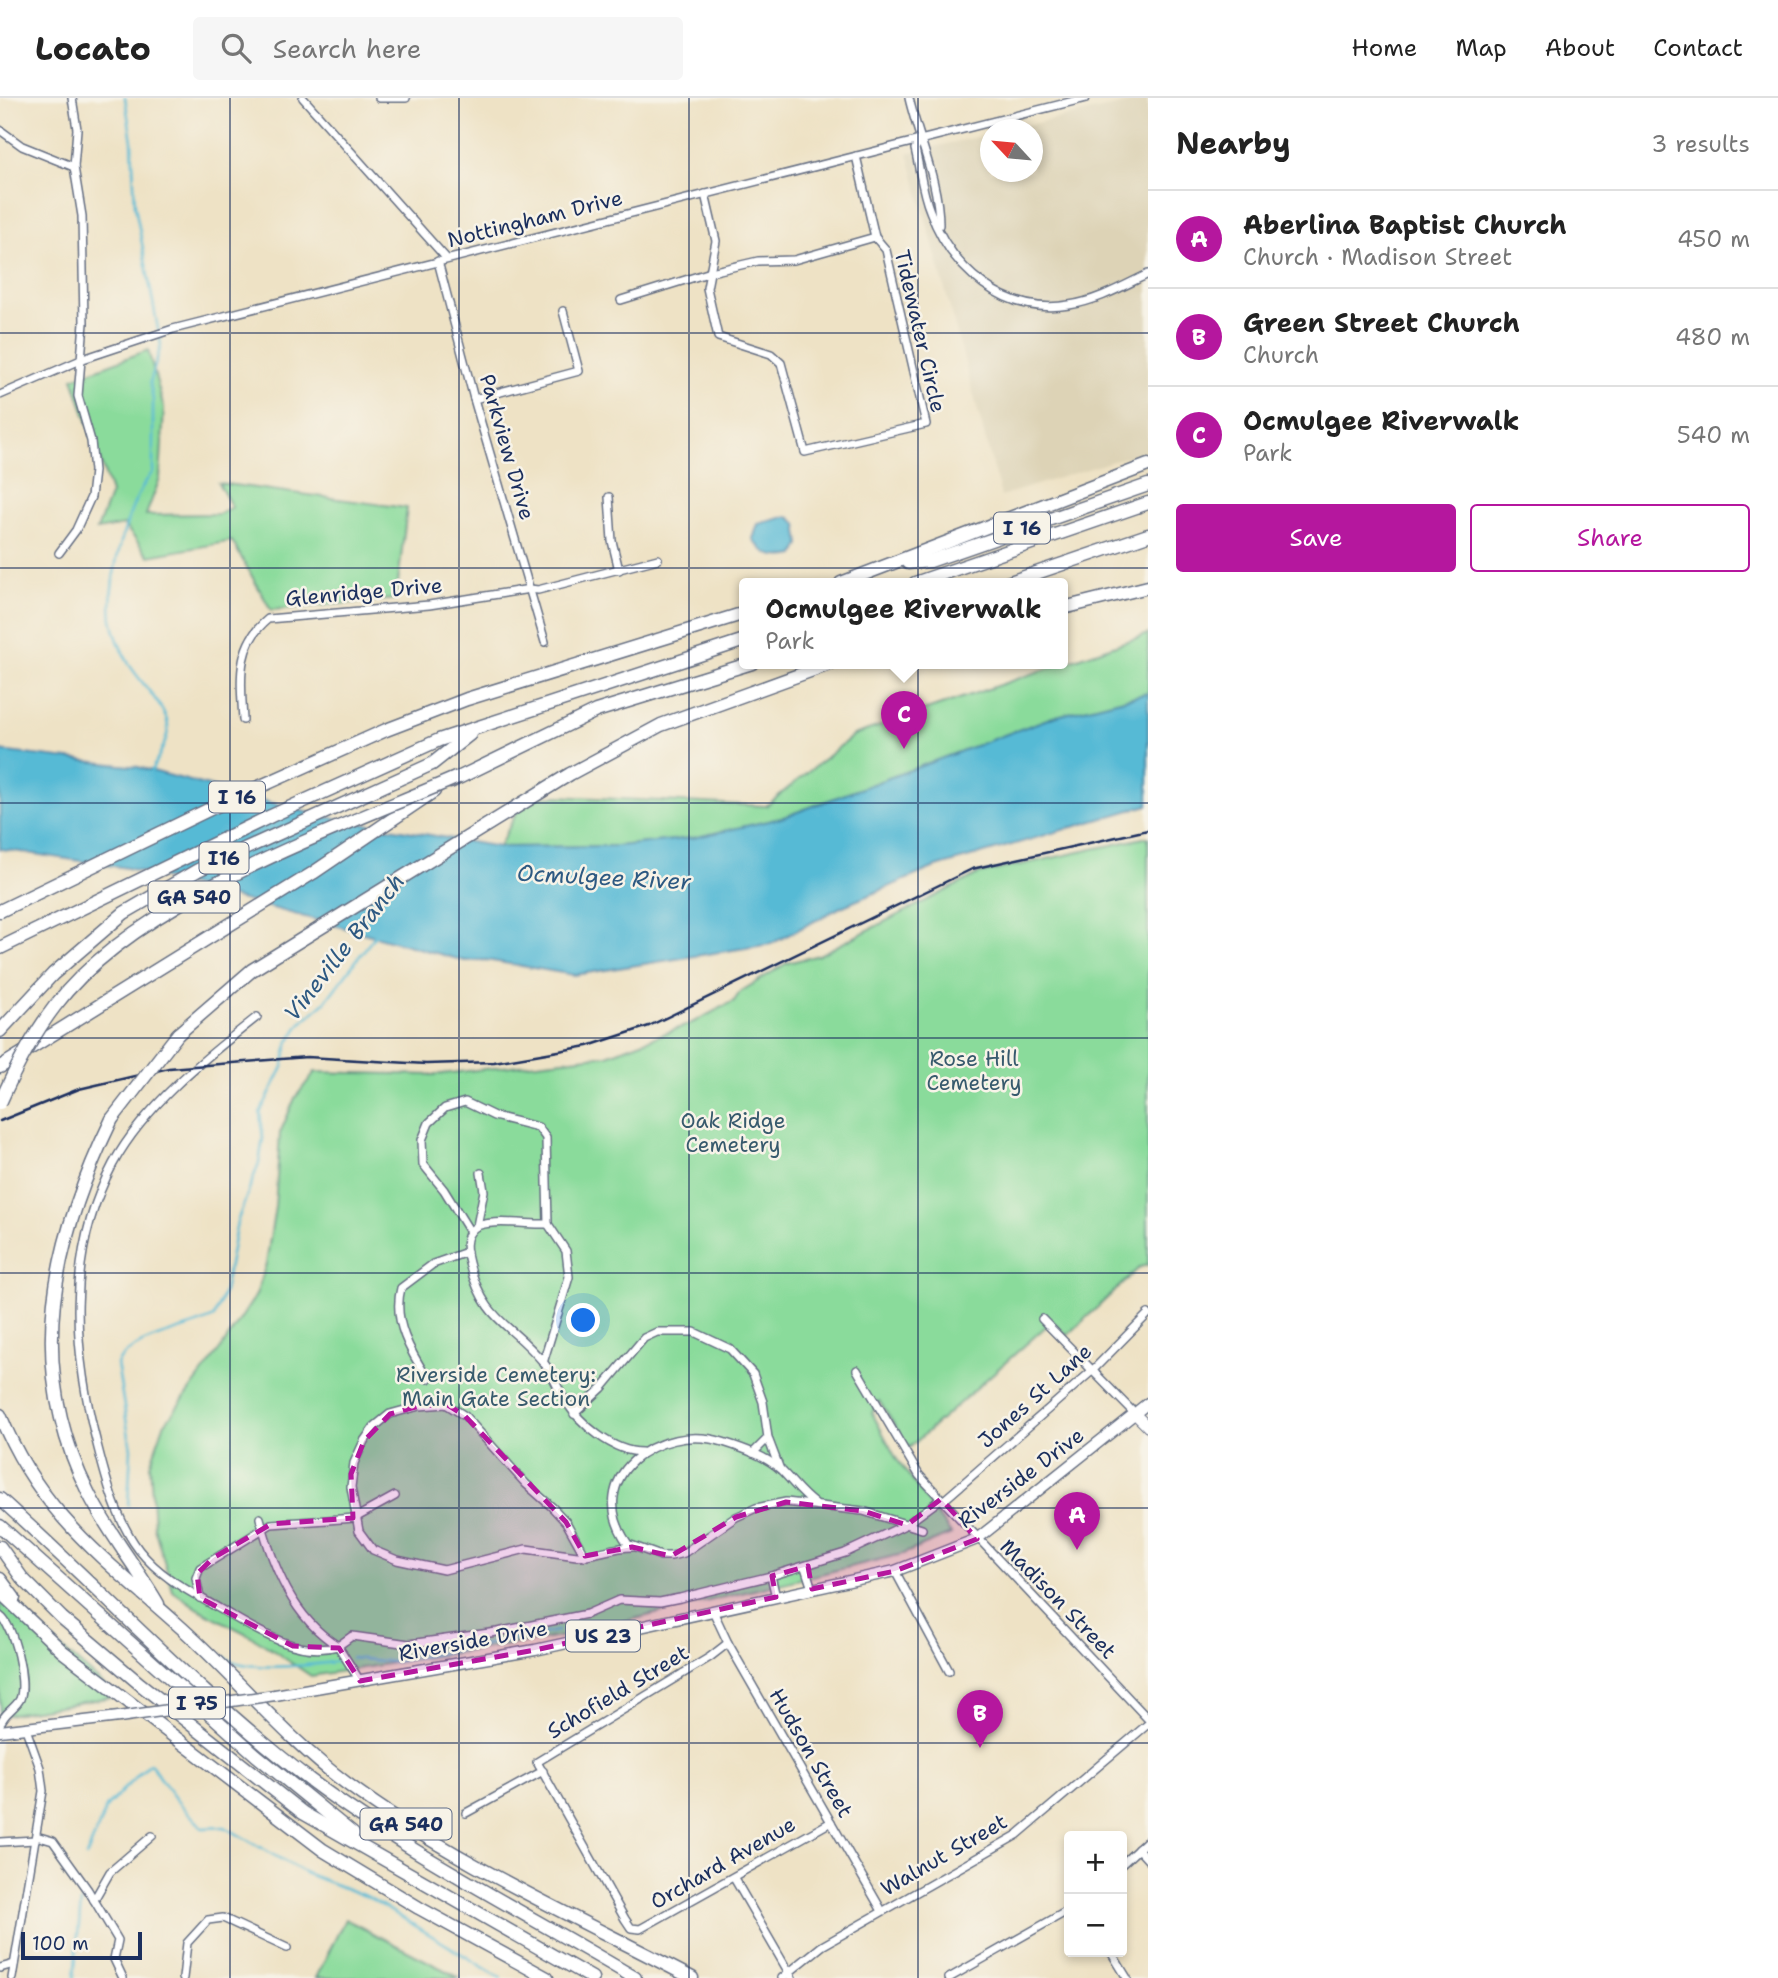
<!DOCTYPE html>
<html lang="en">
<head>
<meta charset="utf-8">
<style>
  body { margin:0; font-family:"Shantell Sans",sans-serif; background:#f6f6f6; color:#222 }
  .controls { position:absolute; right:21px; bottom:21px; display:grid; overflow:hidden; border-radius:7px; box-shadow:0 4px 10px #0003 }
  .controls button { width:63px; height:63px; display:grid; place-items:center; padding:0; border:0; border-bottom:2px solid #e0e0e0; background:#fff; color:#222; font:35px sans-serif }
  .compass { position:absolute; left:980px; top:21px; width:63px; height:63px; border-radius:50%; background:#fff; box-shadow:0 4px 10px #0003; rotate:296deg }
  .scale { position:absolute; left:21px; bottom:18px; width:121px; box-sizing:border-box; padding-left:7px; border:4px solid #1b2f5e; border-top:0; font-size:19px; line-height:24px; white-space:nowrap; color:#1b2f5e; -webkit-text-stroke:5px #f7f3e8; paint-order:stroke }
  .you { position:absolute; left:584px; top:1223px; width:24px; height:24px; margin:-18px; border:5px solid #fff; border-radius:50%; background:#1a73e8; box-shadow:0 0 0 10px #1a73e833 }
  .badge { display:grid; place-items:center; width:46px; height:46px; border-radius:50%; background:#b5179e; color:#fff; font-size:23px; font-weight:700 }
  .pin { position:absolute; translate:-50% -58px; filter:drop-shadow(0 2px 4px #0008) }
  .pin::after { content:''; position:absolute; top:37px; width:24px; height:21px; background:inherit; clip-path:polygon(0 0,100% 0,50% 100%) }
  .popup { position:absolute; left:739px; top:480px; width:329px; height:91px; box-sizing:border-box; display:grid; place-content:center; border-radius:7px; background:#fff; filter:drop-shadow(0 2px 5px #0005); font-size:23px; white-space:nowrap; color:#767676 }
  .popup b { font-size:26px; color:#222 }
  .popup::after { content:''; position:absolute; left:50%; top:100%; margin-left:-14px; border:14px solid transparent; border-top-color:#fff }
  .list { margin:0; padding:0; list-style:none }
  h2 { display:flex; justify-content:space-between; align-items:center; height:91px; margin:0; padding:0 28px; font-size:30px }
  h2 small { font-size:23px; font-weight:400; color:#767676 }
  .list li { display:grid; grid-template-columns:46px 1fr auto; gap:21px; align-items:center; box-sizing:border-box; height:98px; padding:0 28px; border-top:2px solid #e0e0e0 }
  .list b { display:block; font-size:26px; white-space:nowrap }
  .list p { margin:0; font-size:23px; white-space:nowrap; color:#767676 }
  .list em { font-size:23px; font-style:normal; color:#767676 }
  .actions { display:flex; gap:14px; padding:21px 28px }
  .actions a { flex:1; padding:16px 0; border:2px solid #b5179e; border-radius:7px; text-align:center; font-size:24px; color:#b5179e }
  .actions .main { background:#b5179e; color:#fff }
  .icon { flex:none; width:38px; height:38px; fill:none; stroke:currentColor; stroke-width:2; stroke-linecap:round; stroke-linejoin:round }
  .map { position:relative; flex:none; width:1148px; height:1880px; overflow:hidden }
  header { display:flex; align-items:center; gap:42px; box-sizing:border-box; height:98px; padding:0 35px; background:#fff; border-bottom:2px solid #e0e0e0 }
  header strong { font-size:33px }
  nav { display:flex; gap:38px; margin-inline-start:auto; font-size:24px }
  .search { width:490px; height:63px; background:#f6f6f6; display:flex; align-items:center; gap:18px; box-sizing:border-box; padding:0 24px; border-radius:7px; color:#767676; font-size:26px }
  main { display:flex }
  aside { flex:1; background:#fff }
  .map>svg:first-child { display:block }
  .built { fill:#ddd3b6 }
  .green { fill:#8adb9b; stroke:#52857c; stroke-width:2 }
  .water { fill:#56bad5; stroke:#38749a; stroke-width:2 }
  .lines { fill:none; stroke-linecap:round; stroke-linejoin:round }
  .stream { stroke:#56bad5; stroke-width:2.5 }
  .street-casing { stroke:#656e82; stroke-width:10 }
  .secondary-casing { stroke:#656e82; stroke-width:12 }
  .primary-casing { stroke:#656e82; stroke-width:13 }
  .highway-casing { stroke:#656e82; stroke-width:15 }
  .street { stroke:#fff; stroke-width:7 }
  .secondary { stroke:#fff; stroke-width:10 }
  .primary { stroke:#fff; stroke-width:10 }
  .highway { stroke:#fff; stroke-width:12 }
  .rail { stroke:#1b2f5e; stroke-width:2.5 }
  .primary-bridge-casing { stroke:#656e82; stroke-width:13; stroke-linecap:butt }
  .highway-bridge-casing { stroke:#656e82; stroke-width:15; stroke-linecap:butt }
  .primary-bridge { stroke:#fff; stroke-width:10 }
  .highway-bridge { stroke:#fff; stroke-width:12 }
  .marked { fill:#b5179e; fill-opacity:0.2; stroke:#b5179e; stroke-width:5; stroke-dasharray:14 9; stroke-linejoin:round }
  .grid { fill:none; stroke:#1b2f5e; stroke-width:2; stroke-opacity:0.55 }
  .labels { text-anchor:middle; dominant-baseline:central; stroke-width:5; stroke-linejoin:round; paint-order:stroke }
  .shield { fill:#f7f3e8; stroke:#5d6a87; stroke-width:2 }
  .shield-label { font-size:19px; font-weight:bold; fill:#1b2f5e }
  .street-label { font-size:21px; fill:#1b2f5e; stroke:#f7f3e8 }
  .park-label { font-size:21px; fill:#375a6d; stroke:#f7f3e8 }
  .water-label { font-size:23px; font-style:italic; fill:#2d5982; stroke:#f7f3e8 }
</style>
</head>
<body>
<header>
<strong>Locato</strong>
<div class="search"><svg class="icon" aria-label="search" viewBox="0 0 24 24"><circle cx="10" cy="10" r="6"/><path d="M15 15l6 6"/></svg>Search here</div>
<nav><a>Home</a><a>Map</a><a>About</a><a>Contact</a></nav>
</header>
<main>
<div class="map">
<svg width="1148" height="1880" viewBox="0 0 1148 1880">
  <rect width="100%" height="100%" fill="#f7f3e8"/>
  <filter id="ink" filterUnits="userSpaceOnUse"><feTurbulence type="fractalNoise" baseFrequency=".0143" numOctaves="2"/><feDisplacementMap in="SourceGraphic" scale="14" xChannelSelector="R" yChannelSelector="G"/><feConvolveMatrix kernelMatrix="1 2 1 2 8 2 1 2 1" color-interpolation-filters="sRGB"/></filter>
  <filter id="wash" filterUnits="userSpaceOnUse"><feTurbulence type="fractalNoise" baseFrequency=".00686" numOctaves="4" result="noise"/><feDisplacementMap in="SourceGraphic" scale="28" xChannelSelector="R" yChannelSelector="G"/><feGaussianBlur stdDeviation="1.57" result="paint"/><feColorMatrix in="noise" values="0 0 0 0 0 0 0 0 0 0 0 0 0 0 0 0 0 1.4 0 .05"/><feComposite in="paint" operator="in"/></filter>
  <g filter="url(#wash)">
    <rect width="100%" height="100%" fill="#eee2c5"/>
    <polygon class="built" points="1148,1 1148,352 1001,398 908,55 990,36 990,74 1032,74 1032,32 1008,31"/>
    <g class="green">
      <polygon points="148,252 164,310 160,380 146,417 219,416 232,409 218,385 407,410 396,501 271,512 232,443 149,458 124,427 97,432 111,395 73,280"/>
      <polygon points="1148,536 1148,595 1053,619 781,720 693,740 618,748 499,749 524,700 556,698 766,708 854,637"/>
      <polygon points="1148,739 1148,1167 1140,1169 1067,1238 1052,1223 909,1350 879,1303 872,1315 896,1360 951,1436 903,1456 560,1539 311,1578 253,1539 200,1512 173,1493 154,1429 150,1367 164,1327 222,1249 256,1197 266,1166 275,1109 280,1035 295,1000 315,974 433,977 607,957 690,926 734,903 740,894 787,865 819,857 979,776"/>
      <polygon points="0,1497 117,1598 0,1618"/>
      <polygon points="345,1821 460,1880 316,1880"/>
    </g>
    <g class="water">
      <path d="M788,418L797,426L800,446L795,457C775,461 765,458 753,441L758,426Z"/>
      <polygon points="1148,595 1148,707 933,770 841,809 771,846 574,877 486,862 465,863 127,770 0,751 0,653 138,669 321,718 499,749 618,748 693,740 781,720 1053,619"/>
    </g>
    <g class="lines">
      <g class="stream">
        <path d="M125,0L132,43L135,108L161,247L150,285L153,302V374C127,404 107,483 112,521C115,538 121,552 129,566C139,583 168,611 168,629C168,644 157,660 151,674"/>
        <path d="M128,1407L131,1351L117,1266C129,1240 188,1233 214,1219L224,1194L237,1124L259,1065L263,1040L260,1015L283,969L288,945L300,926L325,904L377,835"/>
        <path d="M224,1559C248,1575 313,1567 341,1563"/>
        <polyline points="351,1560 393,1564 557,1533"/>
        <polyline points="86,1759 107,1708 150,1665 176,1702 203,1730 225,1729 305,1775 368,1799 501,1880"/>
        <polyline points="74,1880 81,1804"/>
      </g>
    </g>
  </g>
  <g filter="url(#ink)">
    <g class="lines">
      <g class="street-casing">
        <g id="street">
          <polyline points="303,0 447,161"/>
          <polyline points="379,0 406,0"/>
          <path d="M909,0C919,43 939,83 939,127"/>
          <polyline points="0,32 22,48 74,69"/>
          <path d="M919,43L915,51C920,71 922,94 930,113C951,171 1005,218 1069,207C1097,203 1123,188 1148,176"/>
          <polyline points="705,96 716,143 707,190 718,239 771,256 781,265 805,354 926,326 886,152 875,139 856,58"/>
          <polyline points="438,163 474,301 545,544"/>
          <polyline points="621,202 711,174 758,163 794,162 875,139"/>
          <polyline points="0,297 83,261 173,231 1086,0"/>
          <polyline points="474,301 579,273 563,213"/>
          <polyline points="609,399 612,443 619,472"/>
          <polyline points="59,455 76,432 91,399 94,373 91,343 78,298 84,225 82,118 74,69 77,31 72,0"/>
          <path d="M243,622C241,584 235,548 268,521L429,507L530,491L538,492L658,461"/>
          <path d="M257,919C205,960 145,1007 113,1066C65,1156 73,1255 98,1350C107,1385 117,1423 139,1452C161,1480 191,1494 220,1511C255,1531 296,1560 338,1548L360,1583"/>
          <path d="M548,1126C530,1127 486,1120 474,1130C463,1139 466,1153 469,1165C485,1225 509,1223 544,1265C553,1276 557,1290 565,1302C580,1326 613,1354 642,1354"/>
          <polyline points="477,1128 484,1093 481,1075"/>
          <polyline points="470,1134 444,1092 423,1066 422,1042 429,1025 445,1010 465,1004 494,1018 538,1029 546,1040 548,1126 566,1153 569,1179 543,1265"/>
          <polyline points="1042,1221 1135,1316"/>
          <polyline points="857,1272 919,1377 1148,1621"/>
          <path d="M428,1281C411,1255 392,1223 401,1190L433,1166L467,1154"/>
          <polyline points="574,1316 602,1290 644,1240 657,1234 694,1234 730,1251 753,1276 763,1304 768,1340 779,1369"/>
          <polyline points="753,1355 768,1340"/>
          <polyline points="943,1403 1093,1272 1148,1216"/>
          <path d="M815,1406C801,1396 793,1384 781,1372C766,1358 742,1350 723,1344C658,1324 581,1380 628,1446L661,1458H671L684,1455L736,1419L756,1410L786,1404L863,1413L922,1431"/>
          <path d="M260,1420C273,1469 293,1520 338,1548L352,1538L409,1546L497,1534L587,1516L619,1502L660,1504L680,1500L771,1478L845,1455L907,1426L941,1401"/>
          <path d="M585,1458L566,1424L552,1409L526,1386L465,1318L446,1306L419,1308L390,1316L374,1329L364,1343L354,1365L351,1389L359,1433L373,1452L397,1462L444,1472L526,1451L577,1458C596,1457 613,1449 632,1449"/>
          <polyline points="805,1469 812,1491"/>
          <polyline points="895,1473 949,1573"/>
          <polyline points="771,1478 776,1499"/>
          <polyline points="200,1500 196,1480 200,1470 271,1426 355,1420 395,1398"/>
          <polyline points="713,1513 728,1545 882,1813"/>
          <path d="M0,1518C14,1528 27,1585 20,1601C15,1611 3,1615 0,1627"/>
          <polyline points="728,1545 710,1559 537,1664 625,1821 631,1830 640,1831 831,1724"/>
          <polyline points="466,1715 543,1673"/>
          <polyline points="36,1738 53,1743 88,1792 118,1842 114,1861 123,1880"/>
          <polyline points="0,1744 35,1742"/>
          <polyline points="1138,1751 1148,1762"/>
          <polyline points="1122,1766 1148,1742"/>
          <polyline points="734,1780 792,1880"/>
          <polyline points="94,1802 110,1774 152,1738"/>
          <polyline points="1111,1854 1127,1880"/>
          <polyline points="0,1870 14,1866"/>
          <polyline points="12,1880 43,1693 40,1670 26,1631"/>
          <polyline points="183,1880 187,1845 208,1822 223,1820 287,1850"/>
          <polyline points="782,1880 822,1848 1017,1737 1148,1626"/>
          <polyline points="949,1880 1069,1812"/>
        </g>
      </g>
      <g class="secondary-casing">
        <polyline id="secondary" points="1135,1316 1148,1329"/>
      </g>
      <g class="primary-casing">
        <g id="primary">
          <polyline points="275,1597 535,1552 895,1473 977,1441 1148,1305"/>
          <polyline points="0,1633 119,1619"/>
        </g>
      </g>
      <g class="highway-casing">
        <g id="highway">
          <polyline points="908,465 930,463 1148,387"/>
          <polyline points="841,485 1148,367"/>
          <polyline points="915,485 1148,405"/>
          <polyline points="1007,485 1148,437"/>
          <polyline points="1063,510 1148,489"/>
          <polyline points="450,684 596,613 752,565"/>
          <polyline points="0,813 210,711 386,632 467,601 745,515"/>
          <polyline points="0,850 271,718 439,642 745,542"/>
          <polyline points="0,933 53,876 124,815 198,772 432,666 470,636"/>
          <polyline points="178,936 252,872 570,676 661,627 832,565"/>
          <polyline points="0,969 313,775 434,693"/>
          <path d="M112,1021C53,1143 24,1265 88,1394C107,1433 136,1468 158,1506"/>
          <path d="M0,1317C39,1414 102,1459 176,1525C234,1576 284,1639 346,1685C452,1764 576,1819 692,1880"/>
          <path d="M0,1401C104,1494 199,1597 310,1682C412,1758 526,1815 635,1880"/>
          <polyline points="0,1428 256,1657 353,1736"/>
          <polyline points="0,1449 22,1480 62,1520 140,1586 303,1715 592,1880"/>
          <polyline points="0,1481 14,1500"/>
          <polyline points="0,1494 62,1553 323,1752 419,1810 547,1880"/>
        </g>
      </g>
      <use href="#street" class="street"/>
      <use href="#secondary" class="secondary"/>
      <use href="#primary" class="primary"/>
      <use href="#highway" class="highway"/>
      <polyline class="rail" points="0,1023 79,991 169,970 307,959 426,966 494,964 588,948 649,928 972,771 1148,732"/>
      <g class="primary-bridge-casing">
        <polyline id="primary-bridge" points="119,1619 275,1597"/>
      </g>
      <g class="highway-bridge-casing">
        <g id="highway-bridge">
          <path d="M0,1005C15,971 32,938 55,908C135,801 336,732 458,679"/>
          <polyline points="112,1021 178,936"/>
        </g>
      </g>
      <use href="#primary-bridge" class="primary-bridge"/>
      <use href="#highway-bridge" class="highway-bridge"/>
    </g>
  </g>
  <path class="marked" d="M446,1306L465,1318L566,1424L585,1458L632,1449L671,1458L736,1419L786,1404L863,1413L907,1427L941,1401L977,1441L895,1473L812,1491L808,1468L772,1478L776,1499L535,1552L360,1583L339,1550L293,1548L200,1500L197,1476L213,1460L271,1426L353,1420L351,1376L364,1343L390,1316L419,1308Z"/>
  <path class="grid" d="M230,0V1880M459,0V1880M689,0V1880M918,0V1880M0,235H1148M0,470H1148M0,705H1148M0,940H1148M0,1175H1148M0,1410H1148M0,1645H1148"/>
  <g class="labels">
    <g class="shield">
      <rect x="994" y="414.5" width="56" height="31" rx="5"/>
      <rect x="209" y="683.5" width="56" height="31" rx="5"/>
      <rect x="199.5" y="744.5" width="49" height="31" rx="5"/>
      <rect x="148.5" y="783.5" width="91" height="31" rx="5"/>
      <rect x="566" y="1522.5" width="74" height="31" rx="5"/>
      <rect x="169" y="1589.5" width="56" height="31" rx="5"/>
      <rect x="360.5" y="1710.5" width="91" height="31" rx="5"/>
    </g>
    <g class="shield-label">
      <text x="1022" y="430">I 16</text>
      <text x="237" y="699">I 16</text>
      <text x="224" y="760">I16</text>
      <text x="194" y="799">GA 540</text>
      <text x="603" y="1538">US 23</text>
      <text x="197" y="1605">I 75</text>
      <text x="406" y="1726">GA 540</text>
    </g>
    <g class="street-label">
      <text transform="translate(535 121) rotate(-14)">Nottingham Drive</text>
      <text transform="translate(920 233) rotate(77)">Tidewater Circle</text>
      <text transform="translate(507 349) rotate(74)">Parkview Drive</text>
      <text transform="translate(364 494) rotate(-5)">Glenridge Drive</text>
      <text transform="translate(1035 1298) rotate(-42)">Jones St Lane</text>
      <text transform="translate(1021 1380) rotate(-37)">Riverside Drive</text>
      <text transform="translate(1058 1501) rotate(46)">Madison Street</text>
      <text transform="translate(473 1543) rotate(-10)">Riverside Drive</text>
      <text transform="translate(618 1594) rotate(-31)">Schofield Street</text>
      <text transform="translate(811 1655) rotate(60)">Hudson Street</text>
      <text transform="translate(944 1757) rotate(-30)">Walnut Street</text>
      <text transform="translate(723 1765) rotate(-30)">Orchard Avenue</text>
    </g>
    <g class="park-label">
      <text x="974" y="961">Rose Hill<tspan x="974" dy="24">Cemetery</tspan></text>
      <text x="733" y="1023">Oak Ridge<tspan x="733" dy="24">Cemetery</tspan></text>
      <text x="496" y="1277">Riverside Cemetery:<tspan x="496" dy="24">Main Gate Section</tspan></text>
    </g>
    <g class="water-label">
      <text transform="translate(604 779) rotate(3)">Ocmulgee River</text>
      <text transform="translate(344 849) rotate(-52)">Vineville Branch</text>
    </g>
  </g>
</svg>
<div class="controls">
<button>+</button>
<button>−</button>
</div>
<svg class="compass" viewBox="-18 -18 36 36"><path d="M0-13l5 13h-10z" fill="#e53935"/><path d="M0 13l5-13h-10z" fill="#767676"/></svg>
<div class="scale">100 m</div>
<div class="you"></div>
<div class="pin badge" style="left:1077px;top:1452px">A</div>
<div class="pin badge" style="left:980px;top:1650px">B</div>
<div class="pin badge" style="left:904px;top:651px">C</div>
<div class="popup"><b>Ocmulgee Riverwalk</b>Park</div>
</div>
<aside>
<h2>Nearby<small>3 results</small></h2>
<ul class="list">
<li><span class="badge">A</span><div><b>Aberlina Baptist Church</b><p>Church · Madison Street</p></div><em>450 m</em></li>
<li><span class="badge">B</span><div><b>Green Street Church</b><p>Church</p></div><em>480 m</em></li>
<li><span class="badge">C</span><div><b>Ocmulgee Riverwalk</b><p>Park</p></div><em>540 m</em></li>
</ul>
<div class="actions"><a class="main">Save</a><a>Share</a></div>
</aside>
</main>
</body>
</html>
